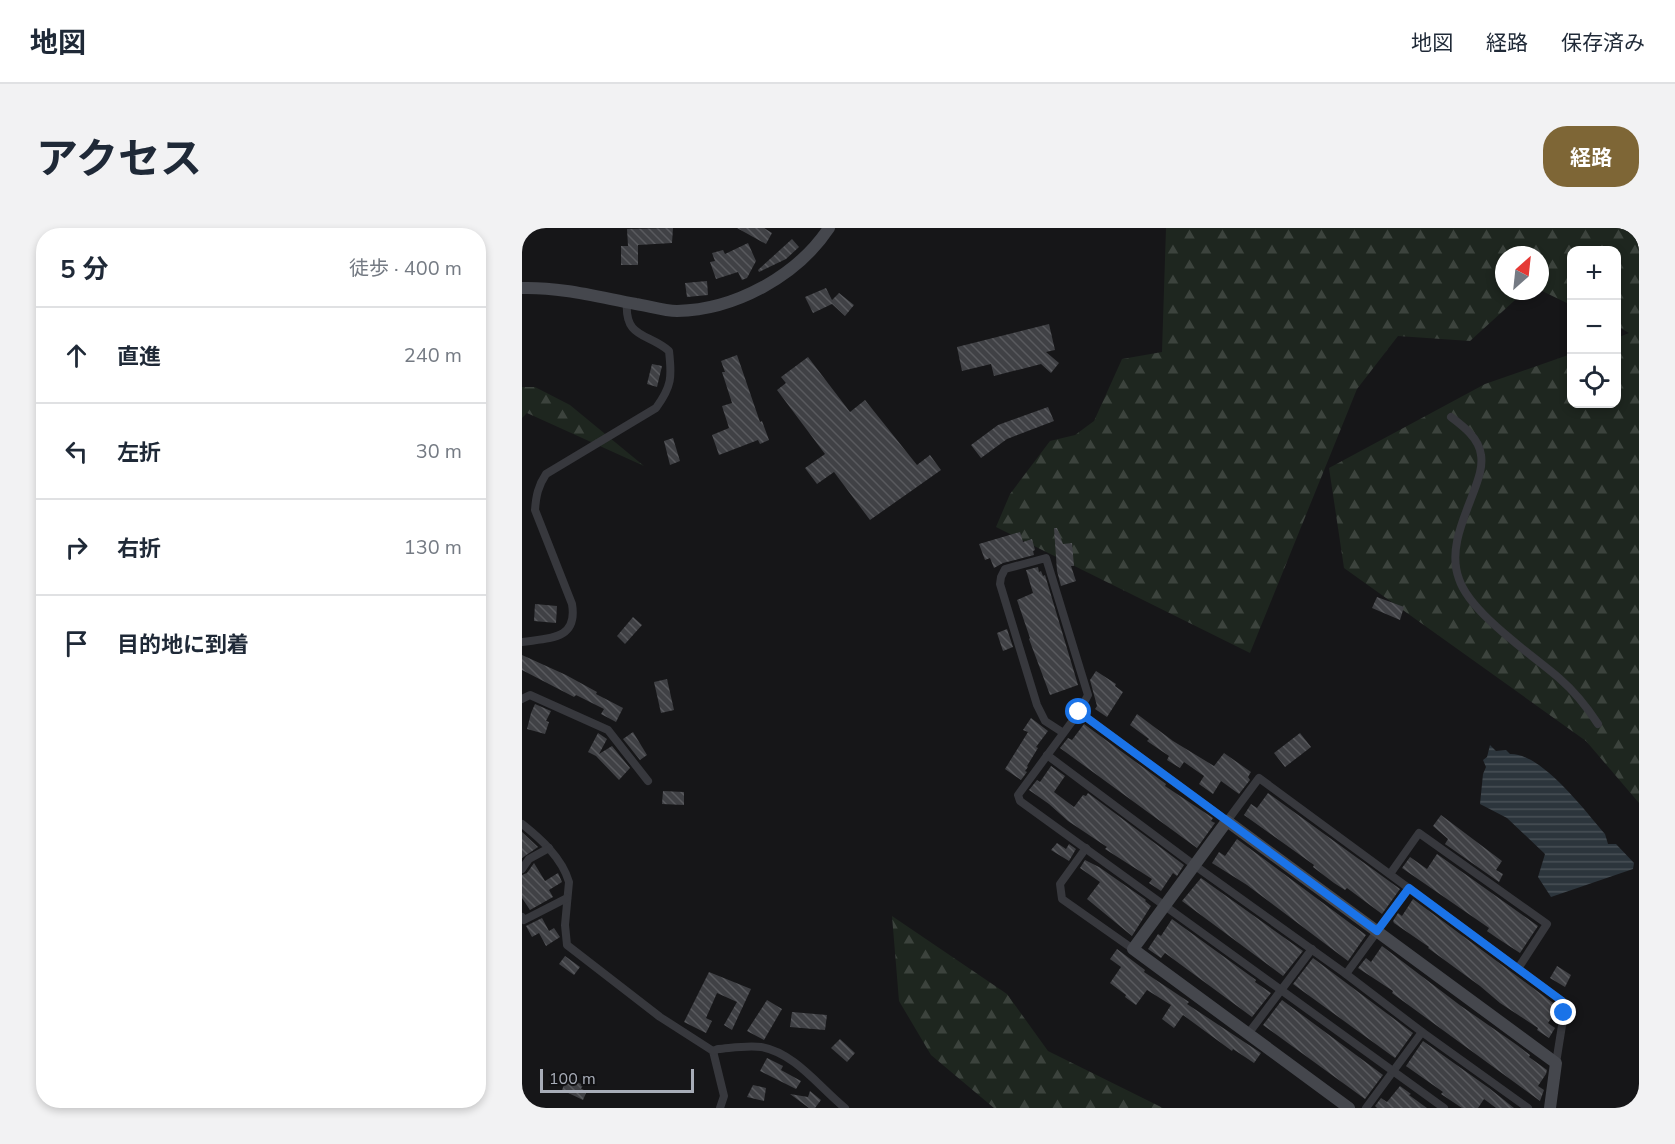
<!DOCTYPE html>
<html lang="ja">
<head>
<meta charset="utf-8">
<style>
  body { margin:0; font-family:"Nunito Sans","Noto Sans JP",sans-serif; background:#f2f2f3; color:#1f2937 }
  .controls { position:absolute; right:18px; top:18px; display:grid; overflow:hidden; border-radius:12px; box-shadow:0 3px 9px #0003 }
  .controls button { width:54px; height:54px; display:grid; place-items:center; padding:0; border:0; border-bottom:2px solid #e0e1e3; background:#fff; color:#1f2937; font:30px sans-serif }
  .compass { position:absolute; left:973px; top:18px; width:54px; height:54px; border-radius:50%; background:#fff; box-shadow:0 3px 9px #0003; rotate:27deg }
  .scale { position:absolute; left:18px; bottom:15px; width:154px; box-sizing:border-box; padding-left:6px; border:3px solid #a8adb8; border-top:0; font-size:16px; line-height:21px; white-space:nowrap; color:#a8adb8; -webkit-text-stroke:4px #111113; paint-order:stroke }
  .stop { position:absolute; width:18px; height:18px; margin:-14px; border:4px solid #1a73e8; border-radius:50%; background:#fff }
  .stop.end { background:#1a73e8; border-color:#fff; box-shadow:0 2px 6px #0008 }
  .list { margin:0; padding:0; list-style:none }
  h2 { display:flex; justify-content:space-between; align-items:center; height:78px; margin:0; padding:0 24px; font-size:26px }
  h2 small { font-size:20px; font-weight:400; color:#747a83 }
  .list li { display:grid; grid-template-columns:39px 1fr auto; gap:18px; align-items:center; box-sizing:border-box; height:96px; padding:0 24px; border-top:2px solid #e0e1e3 }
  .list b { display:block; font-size:22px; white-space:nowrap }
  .list em { font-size:20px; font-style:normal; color:#747a83 }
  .icon { flex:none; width:33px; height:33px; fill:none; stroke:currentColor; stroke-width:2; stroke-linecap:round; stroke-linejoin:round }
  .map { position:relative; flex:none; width:1117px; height:880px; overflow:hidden; border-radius:24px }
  header { display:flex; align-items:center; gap:36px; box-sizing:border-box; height:84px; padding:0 30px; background:#fff; border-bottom:2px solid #e0e1e3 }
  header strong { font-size:28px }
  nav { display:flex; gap:33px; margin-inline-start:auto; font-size:21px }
  .intro { display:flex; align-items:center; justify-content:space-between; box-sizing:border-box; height:144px; padding:0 36px }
  h1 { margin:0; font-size:42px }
  .button { padding:15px 27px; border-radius:24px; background:#7e6636; color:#fff; font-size:21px; font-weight:700 }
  main { display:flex; gap:36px; padding:0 36px }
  aside { flex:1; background:#fff; border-radius:24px; box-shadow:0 3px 9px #0003 }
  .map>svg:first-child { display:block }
  .forest { fill:url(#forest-firs) }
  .water { fill:url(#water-rules) }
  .building { fill:url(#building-back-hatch) }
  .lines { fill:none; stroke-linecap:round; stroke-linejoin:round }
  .street { stroke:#37383d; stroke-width:8 }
  .secondary { stroke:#45474d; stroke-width:12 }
  .route { stroke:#1a73e8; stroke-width:8 }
</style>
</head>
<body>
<header>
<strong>地図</strong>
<nav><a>地図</a><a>経路</a><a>保存済み</a></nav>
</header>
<div class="intro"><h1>アクセス</h1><a class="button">経路</a></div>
<main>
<aside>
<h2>5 分<small>徒歩 · 400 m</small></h2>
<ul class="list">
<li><svg class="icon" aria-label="ahead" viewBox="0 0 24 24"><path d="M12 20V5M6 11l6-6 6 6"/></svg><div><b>直進</b></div><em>240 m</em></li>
<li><svg class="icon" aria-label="left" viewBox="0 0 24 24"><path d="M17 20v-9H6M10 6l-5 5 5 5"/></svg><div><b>左折</b></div><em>30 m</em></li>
<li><svg class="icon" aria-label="right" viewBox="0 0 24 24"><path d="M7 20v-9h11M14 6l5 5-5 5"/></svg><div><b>右折</b></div><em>130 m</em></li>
<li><svg class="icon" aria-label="arrive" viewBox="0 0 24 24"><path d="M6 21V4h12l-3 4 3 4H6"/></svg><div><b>目的地に到着</b></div></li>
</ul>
</aside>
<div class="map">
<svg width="1117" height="880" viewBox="0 0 1117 880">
  <defs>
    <pattern id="forest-firs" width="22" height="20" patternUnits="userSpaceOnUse" patternTransform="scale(1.5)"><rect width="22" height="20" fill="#1e261f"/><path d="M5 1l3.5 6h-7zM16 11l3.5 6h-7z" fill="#3c433d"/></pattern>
    <pattern id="water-rules" width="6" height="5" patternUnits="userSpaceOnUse" patternTransform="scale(1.5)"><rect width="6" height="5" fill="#2c353c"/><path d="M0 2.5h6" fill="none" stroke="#485056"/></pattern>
    <pattern id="building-back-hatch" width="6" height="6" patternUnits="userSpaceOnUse" patternTransform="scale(1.5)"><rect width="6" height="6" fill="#404145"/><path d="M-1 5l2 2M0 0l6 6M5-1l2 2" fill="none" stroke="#595a5e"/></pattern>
  </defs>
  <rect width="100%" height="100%" fill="#161618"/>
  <g class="forest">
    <polygon points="644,0 1117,0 1117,575 1064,513 822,340 807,240 963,156 1049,126 1050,176 1094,176 1095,110 1107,105 1095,98 1094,22 1050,22 1049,77 1018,62 1018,27 982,27 982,63 1003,63 948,113 876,108 835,161 728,425 474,299 488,266 528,213 553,207 572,193 600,131 640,124"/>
    <polygon points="0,159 13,159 48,177 122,238 5,185 0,190"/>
    <polygon points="370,688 485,766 526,823 641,880 472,880 409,827 377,773"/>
  </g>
  <path class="water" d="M968,517L974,523L984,522L988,526C1020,525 1063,583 1083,606L1086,616H1094L1112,635L1111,641L1029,669L1016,649L1023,626L985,590L958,576L961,546L964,539L961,532L965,529Z"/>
  <g class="building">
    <polygon points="151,0 150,15 116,17 116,37 99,37 99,18 106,18 105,1"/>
    <polygon points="215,0 242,0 250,5 244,16"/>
    <polygon points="270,11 277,19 264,31 237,44 236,42"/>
    <polygon points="226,15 234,33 225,50 220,52 216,44 194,51 188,34 193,33 190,25 201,22 203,26"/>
    <polygon points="185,53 186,67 165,69 163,55"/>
    <polygon points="304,60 310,72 317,65 332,77 323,88 310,76 291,85 283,69"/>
    <polygon points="527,96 533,122 524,124 537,135 529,145 519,136 472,148 469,136 440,143 435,119"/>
    <polygon points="215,127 238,194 240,193 247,212 238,216 236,212 197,227 190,207 207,200 200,178 210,175 200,144 203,144 199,133"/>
    <polygon points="286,129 328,184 343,172 395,237 408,227 419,242 348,292 312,244 295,256 283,240 303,226 255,162 264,155 259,149"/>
    <polygon points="130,136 140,138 135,159 125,156"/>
    <polygon points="526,179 532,193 485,211 459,230 449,217 476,197"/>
    <polygon points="151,210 158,233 148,237 142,213"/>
    <polygon points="532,300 535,300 541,316 550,315 552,338 549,338 554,353 539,358 535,343"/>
    <polygon points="498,304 501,314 510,311 513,322 511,323 512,327 481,335 472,340 468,330 463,332 457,316"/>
    <polygon points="516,339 517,344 519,343 521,348 523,347 556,457 528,467 507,411 508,410 495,372 511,365 504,342"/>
    <polygon points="855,369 882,379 878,392 850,380"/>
    <polygon points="13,376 35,378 34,395 12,393"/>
    <polygon points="111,389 120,397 103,416 95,408"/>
    <polygon points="485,401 491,419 481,423 475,405"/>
    <polygon points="0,427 44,447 75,464 74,466 101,480 94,494 79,486 82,481 54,467 52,469 0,442"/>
    <polygon points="574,443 594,456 593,458 601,464 585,489 573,481 575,478 568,452"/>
    <polygon points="145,451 152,482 139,485 132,454"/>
    <polygon points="13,476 29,483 24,493 27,494 23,506 5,501 9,485"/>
    <polygon points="615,486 651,513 692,538 702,525 729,544 726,549 728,552 717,566 699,553 691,566 677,556 682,548 662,534 658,540 645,532 647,528 625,513 627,511 608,497"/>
    <polygon points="509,490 526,503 514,519 516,520 505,538 506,539 503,543 505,544 499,552 483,541 506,504 501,502"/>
    <polygon points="562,496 644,556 643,558 691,590 689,593 693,595 675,620 538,520 546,510 550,512"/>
    <polygon points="111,504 125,527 118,532 101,511"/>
    <polygon points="76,505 85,511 77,526 90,518 108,540 97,552 74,528 66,524"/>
    <polygon points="778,505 789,519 763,539 752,525"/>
    <polygon points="529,538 543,548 532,564 552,579 561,567 564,568 566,565 662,637 655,648 651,645 639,663 627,655 630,651 583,621 585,619 546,593 527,576 507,562 515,552 518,554"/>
    <polygon points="141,563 162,564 162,577 140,576"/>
    <polygon points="746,565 878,661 860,686 825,660 823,662 812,655 791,639 792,637 722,587 729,576 735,580"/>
    <polygon points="919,587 980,633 974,642 981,646 977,654 923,616 926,611 911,598"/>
    <polygon points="0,604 16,619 0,630"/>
    <polygon points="715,611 844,707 826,733 725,657 690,635 697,624 703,628"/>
    <polygon points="535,615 544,621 547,616 554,621 547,633 529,622"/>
    <polygon points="915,626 1016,698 998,725 975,710 965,703 967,700 880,640 888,629 905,641"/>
    <polygon points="563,632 577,639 624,672 623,673 629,678 610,708 565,671 578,654 558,640"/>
    <polygon points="12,635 23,653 36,645 40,654 27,662 31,669 8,682 0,670 0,647 5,645"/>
    <polygon points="679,650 781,723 761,748 660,673"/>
    <polygon points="891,671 1034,777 1035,782 1026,795 1033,800 1027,810 1015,802 1016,800 978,775 958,758 906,720 907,719 872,695 871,693 876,685 880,688"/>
    <polygon points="20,690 27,703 32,700 38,709 24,718 17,705 10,709 4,698"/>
    <polygon points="650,691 734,752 733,754 749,765 730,789 643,725 639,730 626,721 636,706 639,708"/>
    <polygon points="860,718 939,778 995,817 1008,827 1007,829 1025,842 1024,846 1016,858 1022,862 1018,873 870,765 871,763 836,740 844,730 849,734"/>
    <polygon points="595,721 623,742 622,744 667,774 665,776 739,825 732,835 711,821 710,823 661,787 652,800 640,791 649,777 625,762 614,777 603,769 604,767 588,755 599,739 588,731"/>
    <polygon points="43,728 58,739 52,747 37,736"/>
    <polygon points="791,730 891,805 873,830 771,756"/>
    <polygon points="1035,738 1049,747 1043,759 1028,750"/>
    <polygon points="187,744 229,761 210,802 202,797 215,774 195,765 184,790 190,793 184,805 162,794"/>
    <polygon points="245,772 260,781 242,812 225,803"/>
    <polygon points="760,772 861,847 843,871 741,797"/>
    <polygon points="270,784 305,787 303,802 268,799"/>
    <polygon points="318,811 333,825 325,834 309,820"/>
    <polygon points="901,813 967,860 992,880 974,880 962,871 956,880 940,880 919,866 921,864 884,838"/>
    <polygon points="245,830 261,838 259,842 279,853 274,861 238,843"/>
    <polygon points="45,849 61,857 59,861 65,863 61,872 40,862"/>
    <polygon points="231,857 244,860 242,873 225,869"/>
    <polygon points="878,858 889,866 887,867 905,880 855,880 853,878 859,870 865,874"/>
    <polygon points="288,863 299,872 293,880 287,880 268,866 286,869"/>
  </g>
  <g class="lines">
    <g class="street">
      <path d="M929,189C941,198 957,210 959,227C961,239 956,252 952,263C942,290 926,322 937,351C948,385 1009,426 1037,450C1052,463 1065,479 1076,496"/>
      <path d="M0,414C27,410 56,412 50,376L13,282C14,268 16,258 24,246L134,180C150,158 150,149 147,123C127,105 102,111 105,74"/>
      <polyline points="0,471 8,467 86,502 126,553"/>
      <polyline points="540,504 523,493 515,477 478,356 479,349 483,341 524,330 566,467 557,484"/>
      <polyline points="525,527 672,637 824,746 900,804 1006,880"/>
      <path d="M0,596C19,611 40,630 47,654L43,697L45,717L138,789L191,823L202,868L198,880"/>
      <polyline points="564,620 538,656 540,671 611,721"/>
      <polyline points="0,641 7,631 27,620"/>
      <polyline points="868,646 897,605 1025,696 997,739"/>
      <polyline points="0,689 2,692 45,670"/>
      <polyline points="824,746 887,660"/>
      <polyline points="726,806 790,721"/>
      <path d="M191,823L196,821C209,820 226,817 239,819C273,825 297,859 323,880"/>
      <polyline points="844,880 900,804"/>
      <polyline points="922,880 498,573 496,567 557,484 705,593 737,550 1040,773 1042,785 1034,835"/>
    </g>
    <g class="secondary">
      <path d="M0,60C39,59 76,69 114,76C127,78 142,83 155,83C213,82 275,48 307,0"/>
      <polyline points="827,880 611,721 705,593 1034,835 1028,880"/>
    </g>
  </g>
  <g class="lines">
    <polyline class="route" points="557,484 855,703 887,660 1040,773 1042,785"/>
  </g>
</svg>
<div class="controls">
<button>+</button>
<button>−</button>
<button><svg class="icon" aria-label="locate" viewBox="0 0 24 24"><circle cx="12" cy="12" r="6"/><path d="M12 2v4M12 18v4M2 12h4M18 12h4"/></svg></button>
</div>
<svg class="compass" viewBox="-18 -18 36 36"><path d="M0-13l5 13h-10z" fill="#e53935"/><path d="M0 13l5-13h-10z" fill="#747a83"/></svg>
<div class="scale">100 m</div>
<div class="stop" style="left:557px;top:484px"></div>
<div class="stop end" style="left:1042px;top:785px"></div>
</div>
</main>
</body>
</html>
